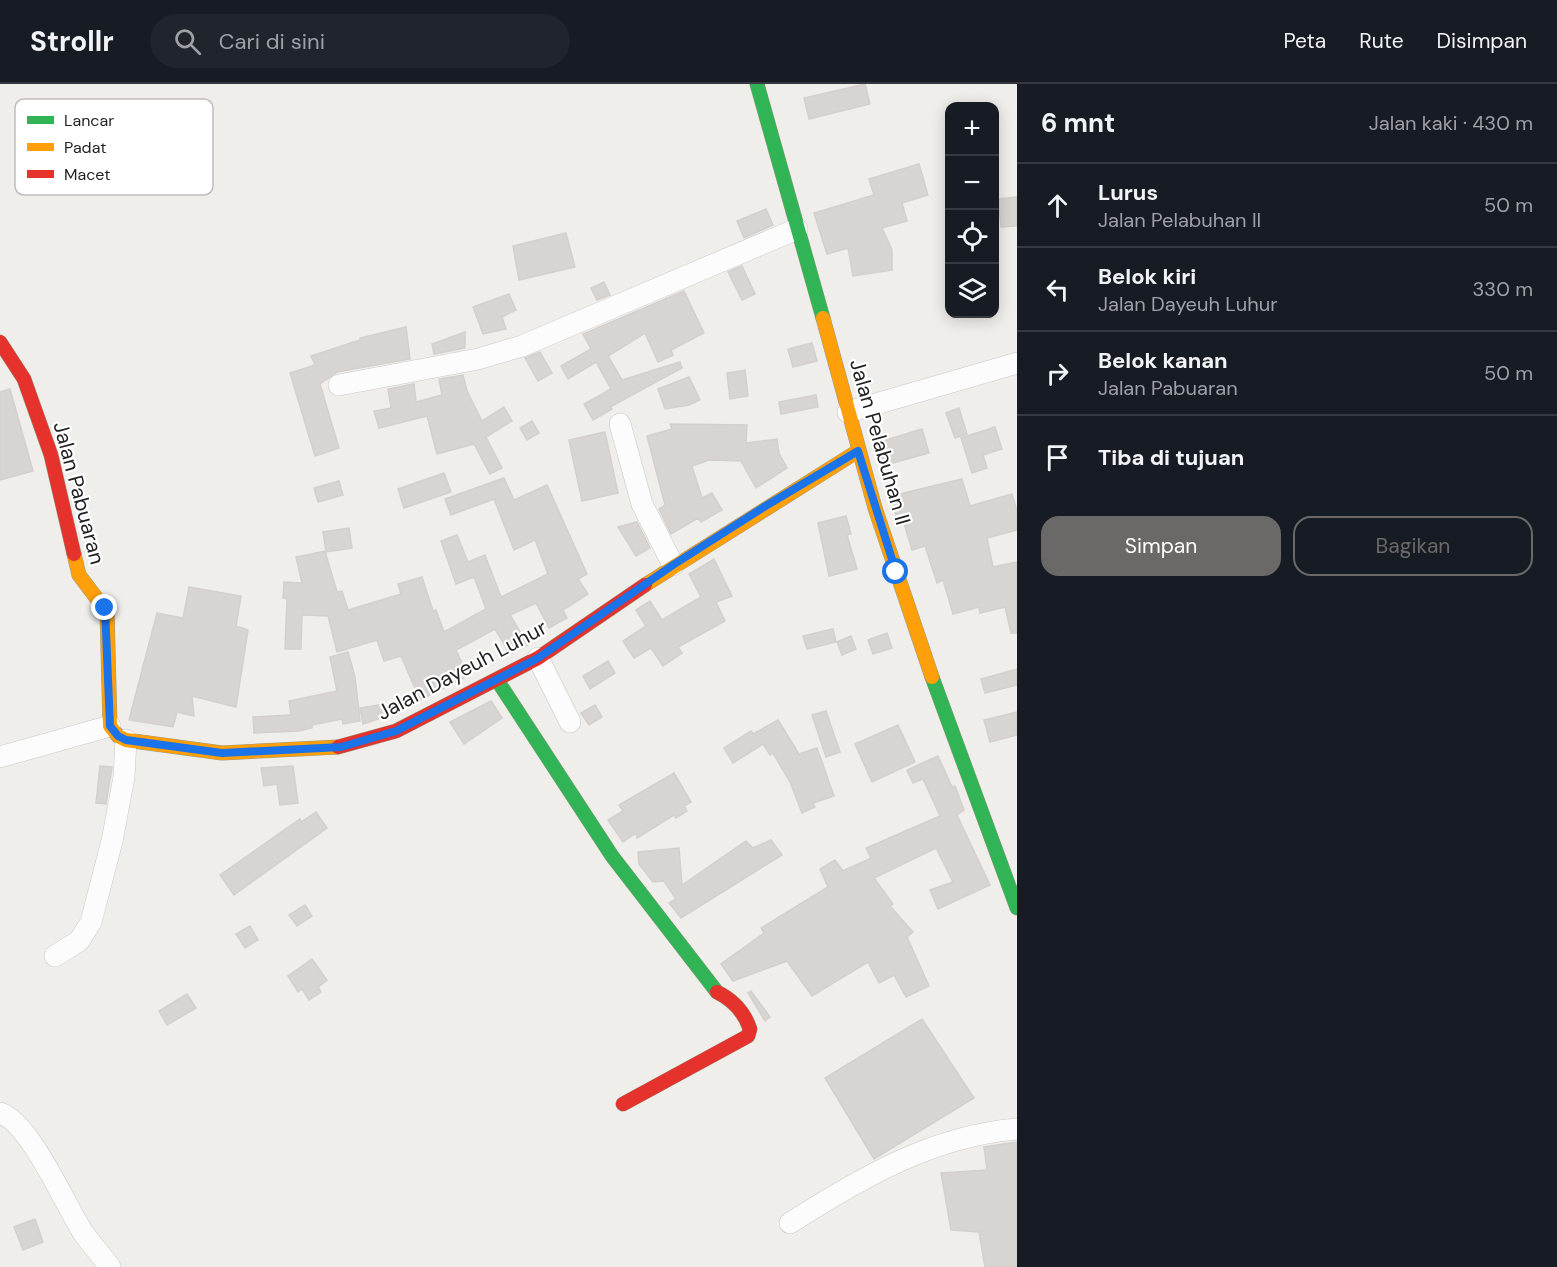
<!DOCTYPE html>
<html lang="id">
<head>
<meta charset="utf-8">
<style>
  body { margin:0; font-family:"DM Sans",sans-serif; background:#20242c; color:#f1f3f6 }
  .controls { position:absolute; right:18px; top:18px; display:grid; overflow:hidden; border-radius:12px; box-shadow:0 3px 15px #0003 }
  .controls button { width:54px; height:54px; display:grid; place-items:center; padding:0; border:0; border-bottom:2px solid #363941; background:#171b24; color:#f1f3f6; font:30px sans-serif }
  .stop { position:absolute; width:18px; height:18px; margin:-14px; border:4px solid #1a73e8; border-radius:50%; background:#fff }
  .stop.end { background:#1a73e8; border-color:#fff; box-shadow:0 2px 6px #0008 }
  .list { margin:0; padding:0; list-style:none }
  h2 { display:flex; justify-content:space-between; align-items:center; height:78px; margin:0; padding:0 24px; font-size:26px }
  h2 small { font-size:20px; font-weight:400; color:#9ea1a6 }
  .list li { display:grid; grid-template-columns:39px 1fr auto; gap:18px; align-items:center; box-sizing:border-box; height:84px; padding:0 24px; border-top:2px solid #363941 }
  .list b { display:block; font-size:22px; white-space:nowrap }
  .list p { margin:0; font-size:20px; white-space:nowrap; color:#9ea1a6 }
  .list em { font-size:20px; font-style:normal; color:#9ea1a6 }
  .actions { display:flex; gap:12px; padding:18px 24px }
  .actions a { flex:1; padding:14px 0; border:2px solid #6a6968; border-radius:18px; text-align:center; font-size:21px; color:#6a6968 }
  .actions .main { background:#6a6968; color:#fff }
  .icon { flex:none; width:33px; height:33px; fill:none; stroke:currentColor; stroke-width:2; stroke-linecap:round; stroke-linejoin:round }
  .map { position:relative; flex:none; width:1017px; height:1183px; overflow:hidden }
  header { display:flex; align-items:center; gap:36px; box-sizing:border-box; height:84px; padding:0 30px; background:#171b24; border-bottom:2px solid #363941 }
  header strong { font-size:28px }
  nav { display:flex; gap:33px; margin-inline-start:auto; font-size:21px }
  .search { width:420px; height:54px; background:#20242c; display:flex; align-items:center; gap:15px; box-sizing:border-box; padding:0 21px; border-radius:33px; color:#9ea1a6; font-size:22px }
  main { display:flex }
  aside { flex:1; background:#171b24 }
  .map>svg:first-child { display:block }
  .building { fill:#d7d4d2; stroke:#d3d0cc; stroke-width:1.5 }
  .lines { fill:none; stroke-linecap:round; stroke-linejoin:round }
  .street-casing { stroke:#c9c8c7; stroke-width:22 }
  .fast-casing { stroke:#999a82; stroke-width:15 }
  .slow-casing { stroke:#999a82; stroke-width:15 }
  .jam-casing { stroke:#999a82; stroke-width:15 }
  .street { stroke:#fdfcfc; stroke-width:21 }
  .fast { stroke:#30b455; stroke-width:14 }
  .slow { stroke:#ff9f0a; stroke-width:14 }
  .jam { stroke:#e5322d; stroke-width:14 }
  .route { stroke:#1a73e8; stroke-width:8 }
  .labels { text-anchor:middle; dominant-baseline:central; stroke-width:4.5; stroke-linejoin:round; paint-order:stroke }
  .street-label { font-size:21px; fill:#222; stroke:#fff }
  .key { fill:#fff; stroke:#bdbdbd; stroke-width:1.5 }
  .key-label { font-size:16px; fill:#222 }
</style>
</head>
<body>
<header>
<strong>Strollr</strong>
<div class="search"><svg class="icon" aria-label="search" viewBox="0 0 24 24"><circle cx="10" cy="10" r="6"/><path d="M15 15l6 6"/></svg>Cari di sini</div>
<nav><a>Peta</a><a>Rute</a><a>Disimpan</a></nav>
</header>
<main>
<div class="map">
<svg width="1017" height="1183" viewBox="0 0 1017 1183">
  <rect width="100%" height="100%" fill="#f0eeeb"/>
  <g class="building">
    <polygon points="865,0 870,20 809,35 804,14"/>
    <polygon points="919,80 928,111 902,119 907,137 882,144 892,166 892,186 853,192 848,164 827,170 814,129 874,111 869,95"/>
    <polygon points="1017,113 1017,142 1001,143 998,115"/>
    <polygon points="766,125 773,141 744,154 737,137"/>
    <polygon points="566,149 575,183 519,196 513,162"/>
    <polygon points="742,182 755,210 742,216 728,188"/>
    <polygon points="604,198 610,211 597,216 591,204"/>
    <polygon points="684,207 704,249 671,266 673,271 658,278 645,249 608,272 622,296 680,278 682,284 610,323 612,325 593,336 584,320 611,305 596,278 568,295 561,282 591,265 583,250"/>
    <polygon points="509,210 516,226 502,233 506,245 483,250 473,223"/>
    <polygon points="406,243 410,275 337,288 320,300 339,364 315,372 290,289 315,281 311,272 360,256 360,254"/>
    <polygon points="465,248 465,264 434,270 432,260"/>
    <polygon points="812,259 817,277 793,283 788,265"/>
    <polygon points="540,268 552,289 538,297 525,274"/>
    <polygon points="745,286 748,312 730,315 727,289"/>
    <polygon points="463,291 467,307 482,337 504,323 512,337 486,353 502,384 490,390 474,360 437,370 427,332 379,344 374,327 391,324 388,305 414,300 416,318 442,311 439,295"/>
    <polygon points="689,293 700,316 689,321 665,325 658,305"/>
    <polygon points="10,305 33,387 0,396 0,308"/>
    <polygon points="816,311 818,323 781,330 779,318"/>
    <polygon points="959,324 967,350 955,354 946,329"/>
    <polygon points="532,337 539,349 527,356 520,344"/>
    <polygon points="670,340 747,341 746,359 777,355 779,369 787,384 756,404 741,377 709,376 692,382 702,414 712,409 722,426 701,438 698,434 671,450 659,425 665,421 647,352 672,345"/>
    <polygon points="995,343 1002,365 983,371 987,384 972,389 961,354"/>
    <polygon points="922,345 929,369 882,382 876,359"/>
    <polygon points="605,348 618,409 582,417 569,356"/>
    <polygon points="444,389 451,408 404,424 398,405"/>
    <polygon points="504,394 514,416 547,401 587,490 578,495 588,510 563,526 567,534 549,544 536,519 510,531 528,561 510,570 495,545 456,566 468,592 420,616 401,572 384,577 377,556 337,568 328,532 302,531 301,565 285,565 287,515 283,514 284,498 302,499 296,473 325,467 337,508 342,507 348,526 401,510 398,500 422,493 433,527 436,526 444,548 486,525 474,493 456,500 441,457 457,451 468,478 485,471 501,513 548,490 535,456 514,466 494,415 451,431 445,415"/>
    <polygon points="962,395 970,422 1012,410 1017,427 1017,446 987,454 993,483 1017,478 1017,549 1011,549 1005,523 980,529 979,523 953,530 943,496 937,499 925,462 912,466 901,429 896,431 891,412"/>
    <polygon points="339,397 343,411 318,418 314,404"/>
    <polygon points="846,432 851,450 847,451 857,485 829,492 818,439"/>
    <polygon points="637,438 650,464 636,472 618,443"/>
    <polygon points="349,444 352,464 326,468 323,448"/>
    <polygon points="714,475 732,512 716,518 725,537 678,563 682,569 663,582 651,564 634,574 623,557 646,542 636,526 650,517 662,536 701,513 689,490"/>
    <polygon points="189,503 241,512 236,542 248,546 236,623 192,612 194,632 177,628 173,643 129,636 157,529 183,534"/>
    <polygon points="833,545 836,558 807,565 803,552"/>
    <polygon points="887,549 892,564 873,570 868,556"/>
    <polygon points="851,552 856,565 842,571 837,558"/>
    <polygon points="348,568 355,593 360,637 343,640 342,635 312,641 312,644 299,647 254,649 253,633 291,631 289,617 337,607 330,573"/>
    <polygon points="608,577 615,589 590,605 583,592"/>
    <polygon points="1017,585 1017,601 985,609 981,595"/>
    <polygon points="491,617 502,634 464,660 450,638"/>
    <polygon points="383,620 385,633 363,640 360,624"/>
    <polygon points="595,621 602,633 589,641 581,629"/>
    <polygon points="826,627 840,668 826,673 812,631"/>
    <polygon points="1017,628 1017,651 990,658 984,636"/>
    <polygon points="778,636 799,670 817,664 834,712 813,719 815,723 802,729 790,698 773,669 770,671 763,660 733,679 724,664 751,647 753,650"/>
    <polygon points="898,641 915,678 872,698 855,660"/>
    <polygon points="938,672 952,703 955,702 964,726 957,731 990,801 938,825 930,806 953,798 936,764 874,794 893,820 890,822 913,848 907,853 929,902 906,913 894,891 879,899 868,878 812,912 787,877 733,897 721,880 764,849 761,844 828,803 820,785 835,776 843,787 871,774 866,764 940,732 923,695 913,699 907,686"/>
    <polygon points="100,682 112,683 106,720 96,719"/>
    <polygon points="293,682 298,719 280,721 277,700 264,702 261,684"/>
    <polygon points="674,689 691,718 684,722 687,727 676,734 674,731 637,754 636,749 623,758 608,736 623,727 619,721"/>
    <polygon points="316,728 327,744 234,811 220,791 300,735 301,738"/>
    <polygon points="771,756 782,771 681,834 669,819 676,815 664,797 653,798 639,780 638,768 679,764 682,801 746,757 753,764"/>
    <polygon points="305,821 312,832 297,842 289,831"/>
    <polygon points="250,842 258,856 245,864 236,850"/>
    <polygon points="312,875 327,896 318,903 321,908 309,916 302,905 298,908 288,892"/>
    <polygon points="751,907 770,933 765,937 748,909"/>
    <polygon points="187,910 196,924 167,941 159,927"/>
    <polygon points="922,935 974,1014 874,1075 825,994"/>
    <polygon points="1017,1058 1017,1183 985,1183 979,1148 951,1146 941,1089 987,1086 984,1063"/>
    <polygon points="35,1135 43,1158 23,1166 14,1143"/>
  </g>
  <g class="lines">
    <g class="street-casing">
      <g id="street">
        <polyline points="339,301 478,275 522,262 797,145"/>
        <polyline points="848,328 1017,279"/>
        <polyline points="620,340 642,420 673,481"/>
        <polyline points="538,574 570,638"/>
        <polyline points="0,673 110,642"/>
        <polyline points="55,872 79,857 91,838 112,757 124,693 126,656"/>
        <path d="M0,1029C30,1038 66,1123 84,1150C92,1161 102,1172 110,1183"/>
        <path d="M790,1139C861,1094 932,1052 1017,1045"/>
      </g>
    </g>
    <g class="fast-casing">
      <g id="fast">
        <polyline points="757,0 823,234"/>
        <polyline points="932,593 1017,824"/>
        <polyline points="497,596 612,772 717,908"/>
      </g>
    </g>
    <g class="slow-casing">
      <g id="slow">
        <polyline points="823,234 875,424 932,593"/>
        <polyline points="74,470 79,491 107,528 110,642 118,652 126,656 222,669 338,663"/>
        <polyline points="645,501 858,367"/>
      </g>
    </g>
    <g class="jam-casing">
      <g id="jam">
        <polyline points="0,258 24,295 51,371 74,470"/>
        <polyline points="338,663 396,647 538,574 645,501"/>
        <path d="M623,1020L748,952L750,945C744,927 733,916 717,908"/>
      </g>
    </g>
    <use href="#street" class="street"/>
    <use href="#fast" class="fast"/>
    <use href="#slow" class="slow"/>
    <use href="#jam" class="jam"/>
  </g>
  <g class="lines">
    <polyline class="route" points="105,524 110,642 118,652 126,656 222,669 341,663 396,647 538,574 673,481 764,423 858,367 896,488"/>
  </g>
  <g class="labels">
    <g class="street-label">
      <text transform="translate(880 358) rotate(74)">Jalan Pelabuhan II</text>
      <text transform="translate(79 409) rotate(75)">Jalan Pabuaran</text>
      <text transform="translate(462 586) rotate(-28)">Jalan Dayeuh Luhur</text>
    </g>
  </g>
  <rect x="15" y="15" width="198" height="96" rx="9" class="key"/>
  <rect x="27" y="32" width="27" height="8" fill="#30b455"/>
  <rect x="27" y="59" width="27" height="8" fill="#ff9f0a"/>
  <rect x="27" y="86" width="27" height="8" fill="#e5322d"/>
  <g class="key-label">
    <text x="64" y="42">Lancar</text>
    <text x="64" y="69">Padat</text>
    <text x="64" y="96">Macet</text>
  </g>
</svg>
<div class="controls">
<button>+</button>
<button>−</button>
<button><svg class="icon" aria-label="locate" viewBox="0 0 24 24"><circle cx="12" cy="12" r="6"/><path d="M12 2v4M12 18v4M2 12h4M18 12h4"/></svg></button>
<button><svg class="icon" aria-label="layers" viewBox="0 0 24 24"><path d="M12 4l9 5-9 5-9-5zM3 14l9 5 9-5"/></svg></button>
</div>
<div class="stop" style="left:896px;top:488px"></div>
<div class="stop end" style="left:105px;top:524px"></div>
</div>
<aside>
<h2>6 mnt<small>Jalan kaki · 430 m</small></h2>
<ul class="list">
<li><svg class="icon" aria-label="ahead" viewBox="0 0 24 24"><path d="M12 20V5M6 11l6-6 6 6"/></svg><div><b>Lurus</b><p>Jalan Pelabuhan II</p></div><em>50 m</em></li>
<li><svg class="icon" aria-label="left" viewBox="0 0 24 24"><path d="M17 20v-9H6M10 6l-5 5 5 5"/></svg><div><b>Belok kiri</b><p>Jalan Dayeuh Luhur</p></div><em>330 m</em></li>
<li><svg class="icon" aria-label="right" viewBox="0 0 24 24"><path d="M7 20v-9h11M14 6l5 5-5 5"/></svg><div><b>Belok kanan</b><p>Jalan Pabuaran</p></div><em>50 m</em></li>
<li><svg class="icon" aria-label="arrive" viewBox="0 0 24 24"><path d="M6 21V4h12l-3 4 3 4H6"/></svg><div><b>Tiba di tujuan</b></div></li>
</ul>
<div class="actions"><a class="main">Simpan</a><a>Bagikan</a></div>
</aside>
</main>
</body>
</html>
